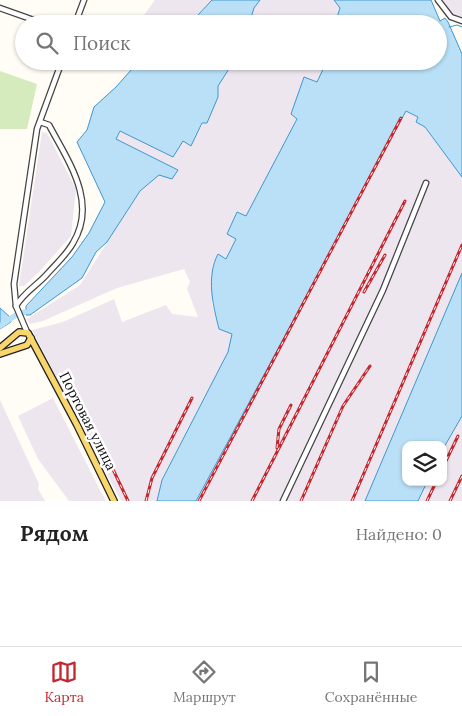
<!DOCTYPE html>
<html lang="ru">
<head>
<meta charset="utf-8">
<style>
  body { margin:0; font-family:Lora,serif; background:#f2f2f2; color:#222 }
  .controls { position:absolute; right:15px; bottom:15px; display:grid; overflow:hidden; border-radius:10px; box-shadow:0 1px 4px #0004 }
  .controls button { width:45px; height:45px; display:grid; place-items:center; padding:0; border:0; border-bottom:1px solid #e0e0e0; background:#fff; color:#222; font:25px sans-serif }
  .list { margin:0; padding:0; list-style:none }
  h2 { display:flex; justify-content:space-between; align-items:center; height:65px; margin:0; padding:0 20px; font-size:21px }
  h2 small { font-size:16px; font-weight:400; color:#767676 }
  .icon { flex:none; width:28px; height:28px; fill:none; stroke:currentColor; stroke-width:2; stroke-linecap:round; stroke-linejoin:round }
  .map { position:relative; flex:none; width:462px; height:501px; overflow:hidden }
  .search { position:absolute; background:#fff; box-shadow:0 1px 4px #0004; left:15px; right:15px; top:15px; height:55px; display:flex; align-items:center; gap:12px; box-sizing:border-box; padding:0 18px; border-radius:28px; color:#767676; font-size:19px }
  .sheet { height:145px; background:#fff }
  nav { display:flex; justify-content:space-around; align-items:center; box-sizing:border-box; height:70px; border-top:1px solid #e0e0e0; background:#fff; font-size:14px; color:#767676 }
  nav a { display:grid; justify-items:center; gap:2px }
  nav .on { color:#c4262e }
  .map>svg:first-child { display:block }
  .industrial { fill:#eee6ef }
  .green { fill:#d5ebbd }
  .water { fill:#b9e0f7; stroke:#3f96cf }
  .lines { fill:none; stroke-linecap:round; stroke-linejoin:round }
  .stream { stroke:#3f96cf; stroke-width:1 }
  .river { stroke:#b9e0f7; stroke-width:5.5 }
  .minor-casing { stroke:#444; stroke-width:7 }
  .major-casing { stroke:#222; stroke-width:8 }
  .minor { stroke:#fff; stroke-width:4.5 }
  .major { stroke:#f9d66b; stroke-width:5.5 }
  .rail-casing { stroke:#c4262e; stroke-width:3 }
  .rail { stroke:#fff; stroke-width:1; stroke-dasharray:4; stroke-linecap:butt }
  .labels { text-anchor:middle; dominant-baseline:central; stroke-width:5; stroke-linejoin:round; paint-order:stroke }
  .street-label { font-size:14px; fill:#111; stroke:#fff }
</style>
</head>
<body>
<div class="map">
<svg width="462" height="501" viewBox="0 0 462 501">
  <rect width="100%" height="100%" fill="#fffdf5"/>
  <g class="industrial">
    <polygon points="155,0 212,0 197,16 185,24 140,24 139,22"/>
    <polygon points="260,0 334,0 340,8 335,24 249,24 254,8"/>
    <polygon points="439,0 462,0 462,21 450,17"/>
    <polygon points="234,61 327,61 317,82 304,77 297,119 246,217 238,213 236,238 226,259 212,303 219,329 232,334 228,353 162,480 157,501 121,501 32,330 63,322 114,299 122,322 166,305 172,314 198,317 187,289 190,282 184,269 117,288 43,321 30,324 27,319 80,285 140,191 159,175 177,170 116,139 121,131 183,140 191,145 218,97 218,87 221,79"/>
    <polygon points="406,111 418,117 416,122 425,127 462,177 462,273 365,501 196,501"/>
    <polygon points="42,132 47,133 76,189 71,236 39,272 24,286 19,286"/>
    <polygon points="53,398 100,490 106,501 69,501 38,459 18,416"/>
    <polygon points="0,400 39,484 38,489 45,501 0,501"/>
    <polygon points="462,416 462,501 418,501 427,482 443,482 443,449"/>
  </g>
  <polygon class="green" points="0,71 37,84 27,129 0,129"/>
  <g class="water">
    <polygon points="212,0 260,0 254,8 249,24 185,24 190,17 197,16"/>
    <path d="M334,0H431L440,21L445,18L448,22L462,54V177L425,127L416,122L418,117L406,111L196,501H157L162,480L228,352L232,334L219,329C213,305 206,277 218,254L226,259L236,239L227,234L237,212L246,216L297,119L291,114L304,77L317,82L327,61H438V24H335L340,8Z"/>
    <polygon points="139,61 234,61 218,86 218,97 207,123 202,123 191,146 183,141 173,157 120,131 116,139 178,170 172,179 159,175 140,191 107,242 96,252 82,278 30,315 26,315 26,306 72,257 89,233 105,202 77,142 87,130 94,107 116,87"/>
    <polygon points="462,273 462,416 443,449 443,445 406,445 406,482 427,482 418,501 365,501"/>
    <polygon points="0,308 11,318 11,322 0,329"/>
  </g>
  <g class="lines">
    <polyline class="stream" points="449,27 457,25 462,27"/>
    <g class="river">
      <polyline points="21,313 25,312"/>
      <polyline points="0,326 16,315"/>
    </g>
    <g class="minor-casing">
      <g id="minor">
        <polyline points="438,0 451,17 462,21"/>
        <polyline points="0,8 45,24"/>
        <polyline points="75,24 84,0"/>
        <path d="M16,306C24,292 38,285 48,273C57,263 67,254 73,243C98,202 68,161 49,125L40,122"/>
        <polyline points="27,332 16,306 14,284 37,129 62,61"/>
        <polyline points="283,501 383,290 426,183"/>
      </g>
    </g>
    <g class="major-casing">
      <g id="major">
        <polyline points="0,348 19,332 28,333 77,425 114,501"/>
        <polyline points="0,354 27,345 31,338"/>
      </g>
    </g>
    <use href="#minor" class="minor"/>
    <use href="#major" class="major"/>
    <g class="rail-casing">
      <g id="rail">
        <polyline points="364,292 385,255"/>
        <polyline points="277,448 279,429 291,405"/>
        <polyline points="110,463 128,501"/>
        <polyline points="443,467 458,436"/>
        <polyline points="146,501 152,478 192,398"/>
        <polyline points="199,501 401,118"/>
        <polyline points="252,501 405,201"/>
        <polyline points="301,501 343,406 370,366"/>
        <polyline points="352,501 462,245"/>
        <polyline points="427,501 436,482"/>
        <polyline points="450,501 462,476"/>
      </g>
    </g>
    <use href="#rail" class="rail"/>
  </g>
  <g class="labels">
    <g class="street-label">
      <text transform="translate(88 421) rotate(63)">Портовая улица</text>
    </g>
  </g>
</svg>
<div class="controls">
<button><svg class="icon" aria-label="layers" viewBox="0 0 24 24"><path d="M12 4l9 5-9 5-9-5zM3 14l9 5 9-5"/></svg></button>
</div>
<div class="search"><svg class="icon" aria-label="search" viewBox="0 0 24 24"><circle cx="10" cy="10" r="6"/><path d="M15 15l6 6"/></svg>Поиск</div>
</div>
<section class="sheet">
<h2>Рядом<small>Найдено: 0</small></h2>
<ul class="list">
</ul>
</section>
<nav>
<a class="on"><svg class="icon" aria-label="map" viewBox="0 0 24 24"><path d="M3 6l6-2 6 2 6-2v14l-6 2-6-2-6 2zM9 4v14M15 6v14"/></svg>Карта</a>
<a><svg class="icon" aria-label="directions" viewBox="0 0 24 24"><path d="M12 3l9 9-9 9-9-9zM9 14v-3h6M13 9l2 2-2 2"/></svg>Маршрут</a>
<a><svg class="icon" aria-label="saved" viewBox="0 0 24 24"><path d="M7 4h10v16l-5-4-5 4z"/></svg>Сохранённые</a>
</nav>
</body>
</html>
